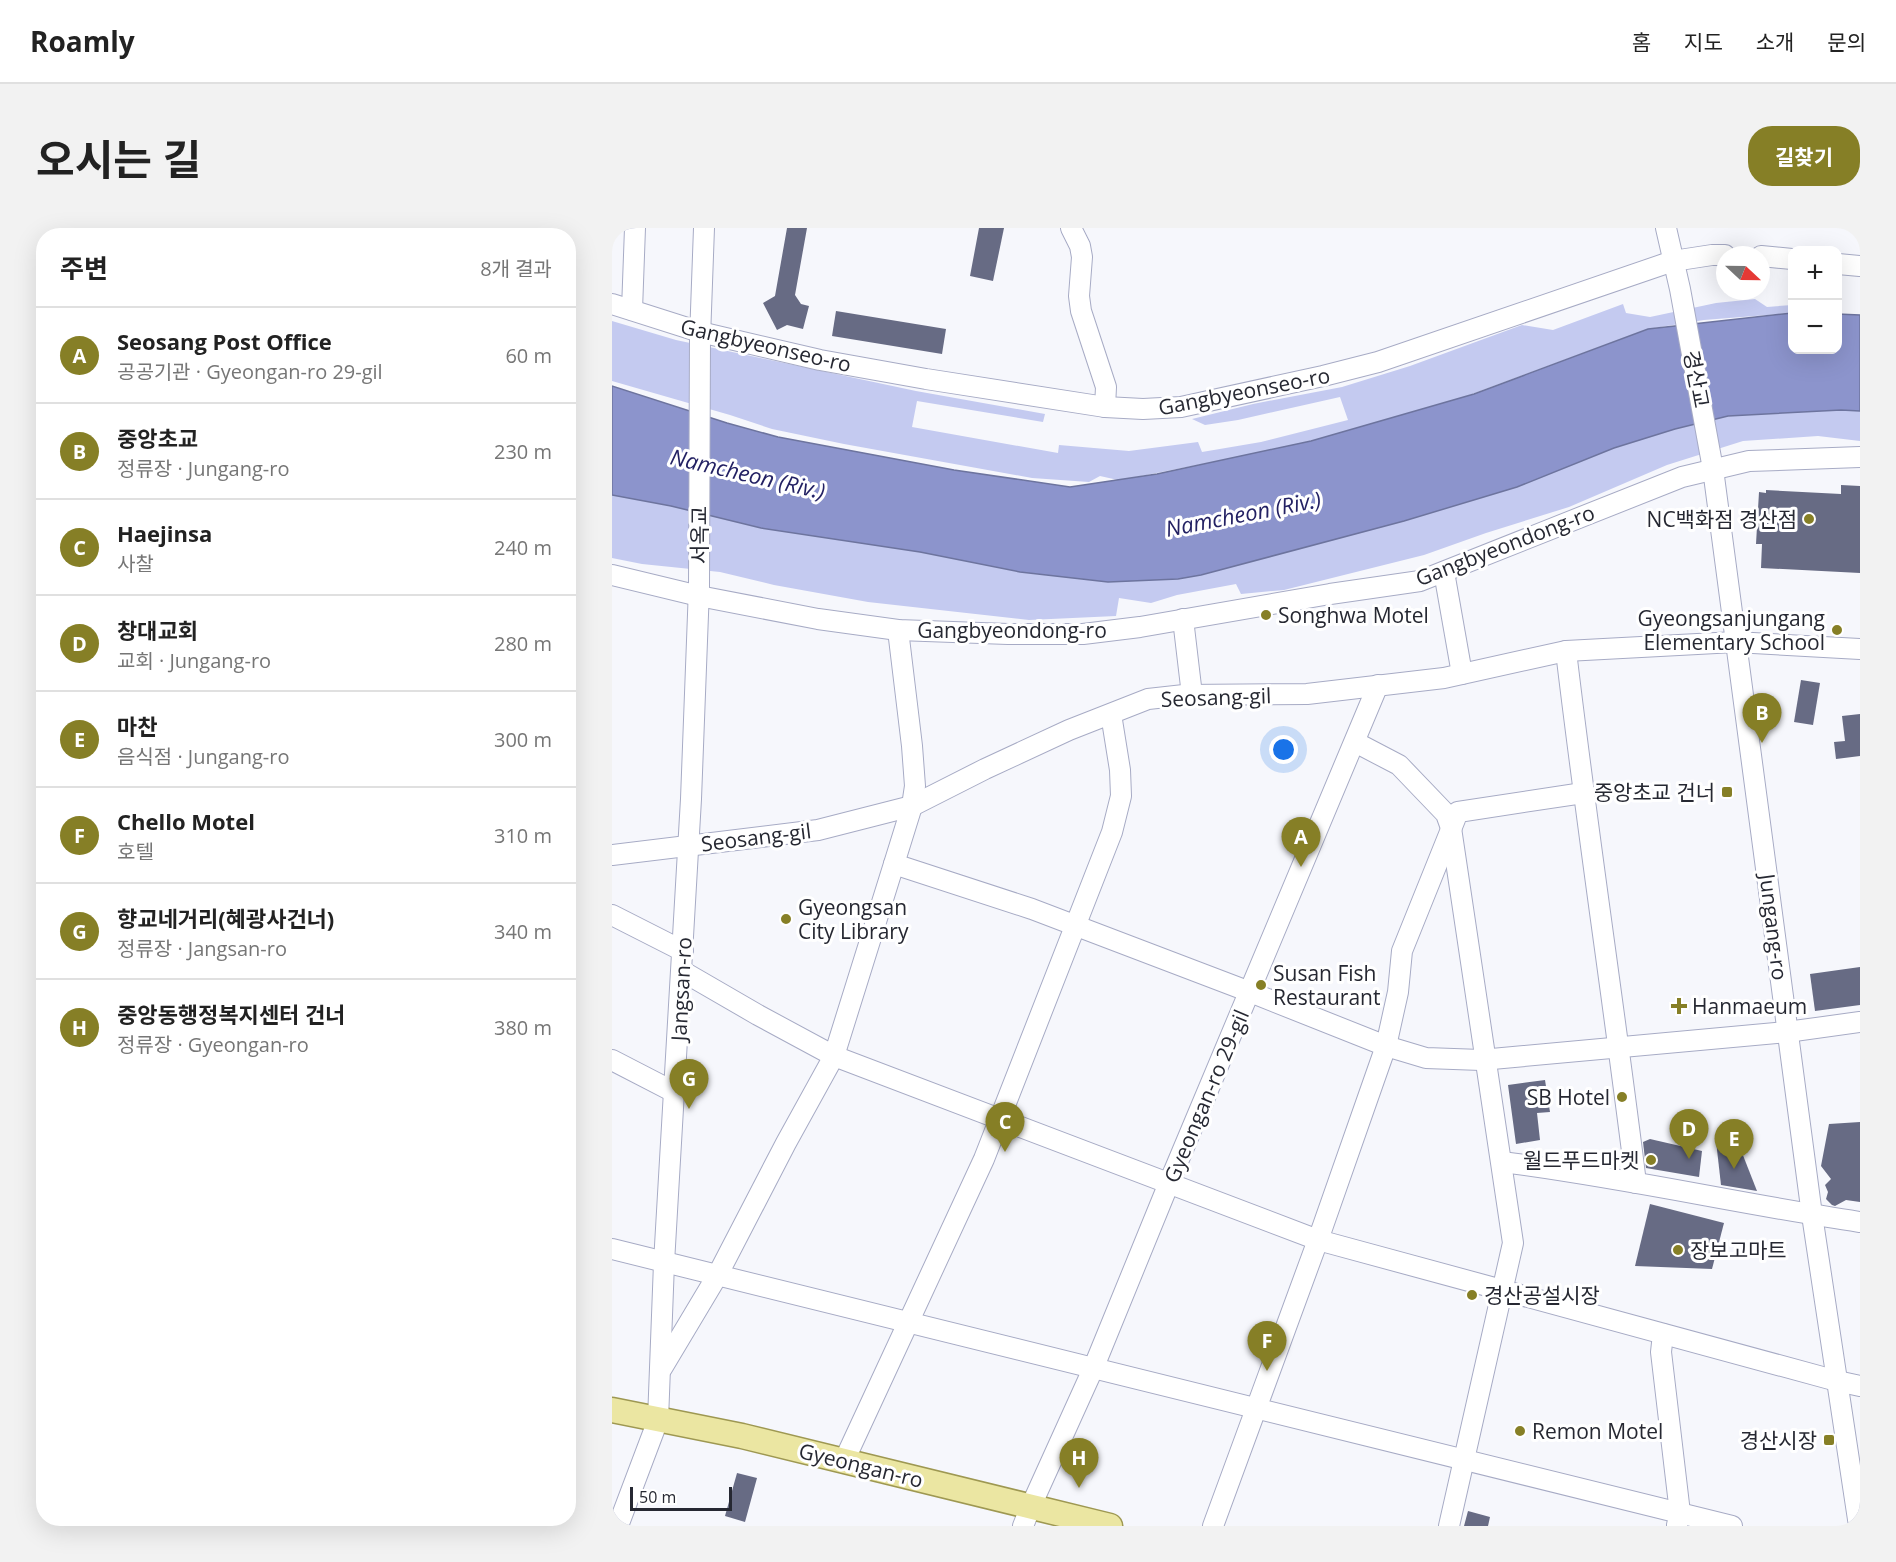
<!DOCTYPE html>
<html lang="ko">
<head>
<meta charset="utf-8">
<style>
  body { margin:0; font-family:"Open Sans","Noto Sans KR",sans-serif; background:#f2f2f2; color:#222 }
  .controls { position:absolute; right:18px; top:18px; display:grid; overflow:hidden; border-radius:12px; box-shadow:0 6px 24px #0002 }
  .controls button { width:54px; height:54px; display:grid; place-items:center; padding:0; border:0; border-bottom:2px solid #e0e0e0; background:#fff; color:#222; font:30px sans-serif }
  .compass { position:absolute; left:1104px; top:18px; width:54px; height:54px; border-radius:50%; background:#fff; box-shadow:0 6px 24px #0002; rotate:112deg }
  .scale { position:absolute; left:18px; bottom:15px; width:102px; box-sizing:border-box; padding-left:6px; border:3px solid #262832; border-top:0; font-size:16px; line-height:21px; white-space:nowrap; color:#262832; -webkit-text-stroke:4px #fff; paint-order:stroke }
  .you { position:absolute; left:672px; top:522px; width:21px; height:21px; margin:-15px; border:4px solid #fff; border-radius:50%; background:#1a73e8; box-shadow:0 0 0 9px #1a73e833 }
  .badge { display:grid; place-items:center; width:39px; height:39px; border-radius:50%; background:#867f26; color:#fff; font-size:20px; font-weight:700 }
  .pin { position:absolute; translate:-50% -50px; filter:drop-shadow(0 2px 3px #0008) }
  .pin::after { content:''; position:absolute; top:32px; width:21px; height:18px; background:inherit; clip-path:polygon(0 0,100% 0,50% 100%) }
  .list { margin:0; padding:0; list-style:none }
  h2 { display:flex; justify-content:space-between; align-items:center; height:78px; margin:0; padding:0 24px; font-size:26px }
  h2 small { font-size:20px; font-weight:400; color:#767676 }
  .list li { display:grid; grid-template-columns:39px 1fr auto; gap:18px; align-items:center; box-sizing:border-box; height:96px; padding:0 24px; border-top:2px solid #e0e0e0 }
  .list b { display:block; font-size:22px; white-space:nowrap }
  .list p { margin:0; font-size:20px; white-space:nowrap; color:#767676 }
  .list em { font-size:20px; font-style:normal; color:#767676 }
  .map { position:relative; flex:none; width:1248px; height:1298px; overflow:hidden; border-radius:24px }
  header { display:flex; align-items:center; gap:36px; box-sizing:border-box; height:84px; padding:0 30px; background:#fff; border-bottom:2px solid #e0e0e0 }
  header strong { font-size:28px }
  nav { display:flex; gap:33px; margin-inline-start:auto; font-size:21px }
  .intro { display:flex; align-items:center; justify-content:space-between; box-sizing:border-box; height:144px; padding:0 36px }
  h1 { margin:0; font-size:42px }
  .button { padding:15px 27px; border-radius:24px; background:#867f26; color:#fff; font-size:21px; font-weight:700 }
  main { display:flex; gap:36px; padding:0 36px }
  aside { flex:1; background:#fff; border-radius:24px; box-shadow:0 6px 24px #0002 }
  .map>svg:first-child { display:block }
  .green { fill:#c4caf0 }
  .water { fill:#8c94cc; stroke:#6d749e; stroke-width:1.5 }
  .building { fill:#676b84 }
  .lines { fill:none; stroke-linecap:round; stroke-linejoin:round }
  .minor-casing { stroke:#a7abc5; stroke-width:22 }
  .major-casing { stroke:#9e9852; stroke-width:27 }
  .minor { stroke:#fff; stroke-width:20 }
  .major { stroke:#ebe6a2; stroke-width:24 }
  .poi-dot { fill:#867f26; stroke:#fff; stroke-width:2 }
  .labels { text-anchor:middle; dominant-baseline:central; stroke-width:6; stroke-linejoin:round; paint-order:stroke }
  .street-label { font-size:21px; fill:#262832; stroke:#fff }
  .poi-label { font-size:21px; fill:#262832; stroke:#fff; text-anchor:start }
  .water-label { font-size:22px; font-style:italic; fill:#232163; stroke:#fff }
</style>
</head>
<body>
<header>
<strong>Roamly</strong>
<nav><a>홈</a><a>지도</a><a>소개</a><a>문의</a></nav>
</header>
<div class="intro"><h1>오시는 길</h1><a class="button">길찾기</a></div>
<main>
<aside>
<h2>주변<small>8개 결과</small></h2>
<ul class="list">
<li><span class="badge">A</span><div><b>Seosang Post Office</b><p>공공기관 · Gyeongan-ro 29-gil</p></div><em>60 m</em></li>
<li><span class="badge">B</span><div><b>중앙초교</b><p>정류장 · Jungang-ro</p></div><em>230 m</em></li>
<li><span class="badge">C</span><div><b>Haejinsa</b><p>사찰</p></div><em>240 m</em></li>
<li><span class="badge">D</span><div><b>창대교회</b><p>교회 · Jungang-ro</p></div><em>280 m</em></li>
<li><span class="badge">E</span><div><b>마찬</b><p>음식점 · Jungang-ro</p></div><em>300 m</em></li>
<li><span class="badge">F</span><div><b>Chello Motel</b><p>호텔</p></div><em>310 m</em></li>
<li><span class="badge">G</span><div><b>향교네거리(혜광사건너)</b><p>정류장 · Jangsan-ro</p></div><em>340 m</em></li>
<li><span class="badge">H</span><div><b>중앙동행정복지센터 건너</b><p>정류장 · Gyeongan-ro</p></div><em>380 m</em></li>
</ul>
</aside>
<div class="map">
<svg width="1248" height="1298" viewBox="0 0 1248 1298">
  <rect width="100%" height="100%" fill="#f6f7fc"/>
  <g class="green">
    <polygon points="1143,71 1155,79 1180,77 1180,85 1092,92 1036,101 844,172 753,200 657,223 524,249 506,252 488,248 477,254 420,250 232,216 160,201 118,187 0,153 0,93 64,112 304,163 433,186 431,194 305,173 300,199 446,225 447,217 517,223 586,214 590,224 649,214 736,192 728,169 626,192 593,197 580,191 641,176 730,159 798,138 910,97 941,102 1011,76 1014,85 1038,89 1104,75"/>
    <polygon points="1229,182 1248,183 1248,213 1206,208 1131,213 1055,237 957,279 874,305 812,327 672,362 629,366 624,356 565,367 539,375 507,370 504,388 417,392 256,374 162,357 108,344 30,336 0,330 0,267 59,278 149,300 308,324 408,344 496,354 566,351 589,347 792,293 905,259 1002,220 1063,201 1116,188"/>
  </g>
  <polygon class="water" points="1180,85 1180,122 1226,122 1226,86 1248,87 1248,183 1229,182 1116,188 1063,201 1002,220 905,259 792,293 589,347 566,351 496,354 408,344 308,324 149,300 59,278 0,267 0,158 115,195 166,209 342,242 458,259 545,246 699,213 862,166 1036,101"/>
  <g class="building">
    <polygon points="175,0 195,0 183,67 189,76 197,78 191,101 175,97 165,102 151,75 163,68"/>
    <polygon points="367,0 392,0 381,53 358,48"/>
    <polygon points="224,83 334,101 330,126 220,108"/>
    <polygon points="1229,257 1248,258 1248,345 1149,340 1150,316 1144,316 1147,264 1154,265 1154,262 1229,266"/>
    <polygon points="1189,452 1208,455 1201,497 1182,494"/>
    <polygon points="1248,486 1248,528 1224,531 1222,514 1233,513 1230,488"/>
    <polygon points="1248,739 1248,777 1203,783 1198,746"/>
    <polygon points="933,852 938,884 925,885 928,912 904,916 896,857"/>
    <polygon points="1248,894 1248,974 1234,972 1223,978 1220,977 1214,971 1216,964 1213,957 1219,951 1209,938 1217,896"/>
    <polygon points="1038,911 1090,923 1087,949 1034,940 1031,914"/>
    <polygon points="1125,912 1145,963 1109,957 1104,913"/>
    <polygon points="1038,976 1112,995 1100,1041 1023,1038"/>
    <polygon points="125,1245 145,1250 133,1294 113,1288"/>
    <polygon points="856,1283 878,1289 876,1298 852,1298"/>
  </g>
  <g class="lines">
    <g class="minor-casing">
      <g id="minor">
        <polyline points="459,0 468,18 470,29 467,68 469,83 494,159 493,179"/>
        <polyline points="1054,0 1068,61 1101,241 1200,987 1247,1298"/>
        <polyline points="1149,28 1180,31"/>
        <polyline points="1226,36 1248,38"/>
        <polyline points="0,76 88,104 208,132 314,151 493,179 531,181 569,179 711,148 766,134 1061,33 1100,27 1113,27"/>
        <polyline points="20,82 23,0"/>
        <polyline points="832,344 850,446"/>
        <polyline points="0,347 87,368 206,391 286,402 396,406 471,406 528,399 718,366 808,353 1070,249 1137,233 1248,229"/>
        <polyline points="571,391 580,467"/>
        <path d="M954,423C975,601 1002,777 1024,955"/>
        <polyline points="743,514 787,537 834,586 839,600 901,1015 837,1298"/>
        <polyline points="0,627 206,602 300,578 373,541 457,502 536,471 572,467 695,466 832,450 954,423 1123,414 1248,421"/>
        <polyline points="282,636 420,681 638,764 774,818 814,830 869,832 1175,804 1248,794"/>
        <polyline points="0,687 71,723"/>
        <polyline points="70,743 146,787 222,828 706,1012 1225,1153 1248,1158"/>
        <polyline points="0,832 62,864"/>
        <path d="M890,934C1010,949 1128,976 1248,994"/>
        <polyline points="0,1021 1120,1298"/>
        <polyline points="1051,1106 1049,1124 1068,1285 1065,1297"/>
        <polyline points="50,1140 105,1048 174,915 222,828 282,636 300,578 303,558 300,518 286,402"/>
        <polyline points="232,1233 372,931 500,604 509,568 508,542 499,486"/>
        <polyline points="6,1298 46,1192 52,1035 79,571 87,360 88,110 92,0"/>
        <polyline points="411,1298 419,1278 481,1141 557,955 766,457"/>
        <polyline points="601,1298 706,1012 774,818 786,764 790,723 846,584 971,565"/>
      </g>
    </g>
    <g class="major-casing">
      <polyline id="major" points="0,1182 130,1208 498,1298"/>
    </g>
    <use href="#minor" class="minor"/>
    <use href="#major" class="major"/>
  </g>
  <g class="poi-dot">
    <circle cx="1197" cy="291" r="6"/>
    <circle cx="654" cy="387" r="6"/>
    <circle cx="1225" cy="402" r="6"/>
    <rect x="1109" y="558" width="12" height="12" rx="3"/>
    <circle cx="174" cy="691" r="6"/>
    <circle cx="649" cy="757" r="6"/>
    <path d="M1064 769h6v6h6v6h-6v6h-6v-6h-6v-6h6z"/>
    <circle cx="1010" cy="869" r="6"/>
    <circle cx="1039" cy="932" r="6"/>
    <circle cx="1066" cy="1022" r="6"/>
    <circle cx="860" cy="1067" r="6"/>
    <circle cx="908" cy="1203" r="6"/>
    <rect x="1211" y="1206" width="12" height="12" rx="3"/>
  </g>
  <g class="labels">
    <g class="street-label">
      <text transform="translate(154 117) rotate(13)">Gangbyeonseo-ro</text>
      <text transform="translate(1085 151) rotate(79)">경산교</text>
      <text transform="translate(632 163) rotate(-11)">Gangbyeonseo-ro</text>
      <text transform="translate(87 307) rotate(-90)">서옥교</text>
      <text transform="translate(893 317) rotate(-21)">Gangbyeondong-ro</text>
      <text x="400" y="402">Gangbyeondong-ro</text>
      <text transform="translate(604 469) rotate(-2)">Seosang-gil</text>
      <text transform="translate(144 609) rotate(-7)">Seosang-gil</text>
      <text transform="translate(1162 699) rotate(83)">Jungang-ro</text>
      <text transform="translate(69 761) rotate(-87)">Jangsan-ro</text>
      <text transform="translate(594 868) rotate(-67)">Gyeongan-ro 29-gil</text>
      <text transform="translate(249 1237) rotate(14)">Gyeongan-ro</text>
    </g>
    <g class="poi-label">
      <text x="1185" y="291" text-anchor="end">NC백화점 경산점</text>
      <text x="666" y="387">Songhwa Motel</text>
      <text x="1213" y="390" text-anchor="end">Gyeongsanjungang<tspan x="1213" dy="24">Elementary School</tspan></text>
      <text x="1103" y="564" text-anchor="end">중앙초교 건너</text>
      <text x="186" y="679">Gyeongsan<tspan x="186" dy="24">City Library</tspan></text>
      <text x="661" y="745">Susan Fish<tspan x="661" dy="24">Restaurant</tspan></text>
      <text x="1080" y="778">Hanmaeum</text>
      <text x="998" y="869" text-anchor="end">SB Hotel</text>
      <text x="1027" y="932" text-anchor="end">월드푸드마켓</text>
      <text x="1078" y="1022">장보고마트</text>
      <text x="872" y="1067">경산공설시장</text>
      <text x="920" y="1203">Remon Motel</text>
      <text x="1205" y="1212" text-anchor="end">경산시장</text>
    </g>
    <g class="water-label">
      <text transform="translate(136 245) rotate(13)">Namcheon (Riv.)</text>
      <text transform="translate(631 285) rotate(-11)">Namcheon (Riv.)</text>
    </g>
  </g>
</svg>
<div class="controls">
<button>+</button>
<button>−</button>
</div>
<svg class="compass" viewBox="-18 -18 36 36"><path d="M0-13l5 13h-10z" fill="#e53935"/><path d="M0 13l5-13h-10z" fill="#767676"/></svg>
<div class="scale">50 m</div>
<div class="you"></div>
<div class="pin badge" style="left:689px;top:639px">A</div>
<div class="pin badge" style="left:1150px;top:515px">B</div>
<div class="pin badge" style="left:393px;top:924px">C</div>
<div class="pin badge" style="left:1077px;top:931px">D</div>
<div class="pin badge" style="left:1122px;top:941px">E</div>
<div class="pin badge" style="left:655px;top:1143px">F</div>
<div class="pin badge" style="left:77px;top:881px">G</div>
<div class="pin badge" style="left:467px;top:1260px">H</div>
</div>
</main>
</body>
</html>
